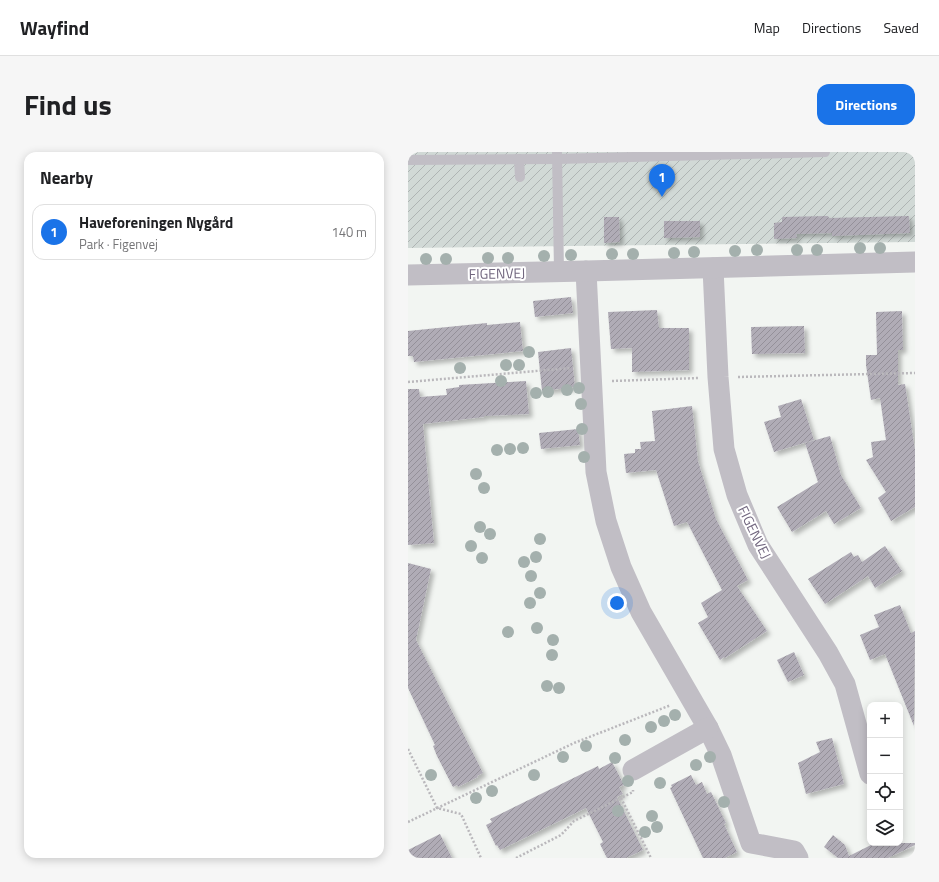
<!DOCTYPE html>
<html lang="en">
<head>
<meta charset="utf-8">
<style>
  body { margin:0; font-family:"Titillium Web",sans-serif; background:#f6f6f6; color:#202124 }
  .controls { position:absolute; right:12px; bottom:12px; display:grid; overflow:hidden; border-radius:8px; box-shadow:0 2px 10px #0003 }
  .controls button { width:36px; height:36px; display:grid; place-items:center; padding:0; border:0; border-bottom:1px solid #e0e0e0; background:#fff; color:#202124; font:20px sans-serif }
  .you { position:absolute; left:209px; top:451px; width:14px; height:14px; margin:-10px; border:3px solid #fff; border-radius:50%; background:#1a73e8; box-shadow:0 0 0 6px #1a73e833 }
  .badge { display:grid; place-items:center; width:26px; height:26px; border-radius:50%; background:#1a73e8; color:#fff; font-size:13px; font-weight:700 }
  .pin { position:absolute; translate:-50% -33px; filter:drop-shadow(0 1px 2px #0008) }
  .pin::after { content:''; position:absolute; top:21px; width:14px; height:12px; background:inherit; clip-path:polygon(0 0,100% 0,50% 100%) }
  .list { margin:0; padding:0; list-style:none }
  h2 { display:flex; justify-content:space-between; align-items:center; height:52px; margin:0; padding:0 16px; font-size:17px }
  h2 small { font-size:13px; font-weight:400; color:#757577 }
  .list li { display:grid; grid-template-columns:26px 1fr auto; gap:12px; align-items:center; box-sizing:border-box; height:56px; margin:0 8px 8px; padding:0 8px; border:1px solid #e0e0e0; border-radius:12px }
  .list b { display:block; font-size:15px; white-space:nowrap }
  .list p { margin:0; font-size:13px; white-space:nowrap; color:#757577 }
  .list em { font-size:13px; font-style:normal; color:#757577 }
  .icon { flex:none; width:22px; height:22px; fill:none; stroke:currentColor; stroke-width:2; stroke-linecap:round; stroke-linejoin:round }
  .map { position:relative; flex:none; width:507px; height:706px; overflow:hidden; border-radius:12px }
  header { display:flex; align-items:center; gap:24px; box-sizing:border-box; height:56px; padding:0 20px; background:#fff; border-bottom:1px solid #e0e0e0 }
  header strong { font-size:19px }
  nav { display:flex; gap:22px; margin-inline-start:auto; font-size:14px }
  .intro { display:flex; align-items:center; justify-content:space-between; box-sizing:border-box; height:96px; padding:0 24px }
  h1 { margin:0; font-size:28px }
  .button { padding:10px 18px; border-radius:12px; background:#1a73e8; color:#fff; font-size:14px; font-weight:700 }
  main { display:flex; gap:24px; padding:0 24px }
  aside { flex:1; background:#fff; border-radius:12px; box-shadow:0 2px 10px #0003 }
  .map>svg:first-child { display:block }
  .garden { fill:url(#garden-furrows) }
  .building { fill:url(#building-hatch); filter:url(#shadow) }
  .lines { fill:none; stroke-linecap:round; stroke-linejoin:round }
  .path { stroke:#bab8bc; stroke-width:2.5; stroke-dasharray:2 2; stroke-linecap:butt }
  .service { stroke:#c1bec5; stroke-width:10 }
  .minor { stroke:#c1bec5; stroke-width:21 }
  .tree { fill:#a4b0ad }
  .labels { text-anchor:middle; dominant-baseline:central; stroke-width:4; stroke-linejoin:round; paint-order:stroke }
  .street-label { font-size:14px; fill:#72677f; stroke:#fff }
</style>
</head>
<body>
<header>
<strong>Wayfind</strong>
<nav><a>Map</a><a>Directions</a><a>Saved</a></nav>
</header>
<div class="intro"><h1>Find us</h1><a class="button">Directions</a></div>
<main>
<aside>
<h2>Nearby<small></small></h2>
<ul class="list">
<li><span class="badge">1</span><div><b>Haveforeningen Nygård</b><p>Park · Figenvej</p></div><em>140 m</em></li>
</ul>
</aside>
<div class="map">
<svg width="507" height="706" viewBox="0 0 507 706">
  <defs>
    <pattern id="garden-furrows" width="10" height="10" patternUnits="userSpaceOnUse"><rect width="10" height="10" fill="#d1d9d6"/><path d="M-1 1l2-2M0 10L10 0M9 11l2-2" fill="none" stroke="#aeb4b3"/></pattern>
    <pattern id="building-hatch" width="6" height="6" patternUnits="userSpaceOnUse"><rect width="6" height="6" fill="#b0acb6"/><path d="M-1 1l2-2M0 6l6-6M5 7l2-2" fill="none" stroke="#949099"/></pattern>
    <filter id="shadow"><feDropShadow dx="3.5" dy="3.5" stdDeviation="2" flood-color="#0004"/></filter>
  </defs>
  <rect width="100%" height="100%" fill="#f2f5f2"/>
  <polygon class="garden" points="0,0 507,0 507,90 0,96"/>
  <g class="building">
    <polygon points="420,64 421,66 501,64 502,81 424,84 424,81 388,82 389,86 366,87 366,71 374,70 374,65"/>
    <polygon points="196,65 211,65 212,90 196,91"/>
    <polygon points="256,69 292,69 292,85 256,86"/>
    <polygon points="163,145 165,161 127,165 125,149"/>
    <polygon points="249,158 251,176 281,176 281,218 224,220 224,196 203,197 200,160"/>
    <polygon points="494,159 495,198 490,198 490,233 497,232 507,298 507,355 483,369 470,346 478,340 458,308 465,305 463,290 478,288 472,246 463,248 458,213 458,203 469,203 468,160"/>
    <polygon points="112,170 115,199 6,210 5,204 0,204 0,179 79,171 79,173"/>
    <polygon points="396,174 397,201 344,202 343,175"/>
    <polygon points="163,196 167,235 134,239 130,200"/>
    <polygon points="118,229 121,262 76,264 76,265 15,272 26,391 0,393 0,237 11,237 12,245 39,243 38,237 51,235 51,233"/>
    <polygon points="393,247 406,288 366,300 356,270 373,265 370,254"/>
    <polygon points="284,254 290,309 308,367 340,428 329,434 359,479 317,506 316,505 312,508 290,471 300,465 293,451 314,438 279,370 266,374 248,318 218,321 216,302 227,301 227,297 233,297 232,290 247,289 244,259"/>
    <polygon points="170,277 172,293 133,297 131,281"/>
    <polygon points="422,284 433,323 453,356 426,372 418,359 384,380 369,355 410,330 397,291"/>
    <polygon points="477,394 494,419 467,436 460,424 417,452 400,427 443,400 446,405 450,403 454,410"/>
    <polygon points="0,411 23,417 8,488 75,621 69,624 70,625 50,635 49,633 45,635 29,604 25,594 27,593 0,536"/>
    <polygon points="492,453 503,481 507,479 506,574 477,502 462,508 452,483 471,475 466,463"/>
    <polygon points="386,500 396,523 380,530 369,508"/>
    <polygon points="424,586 436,632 398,642 390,611 412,600 408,590"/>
    <polygon points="204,610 216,633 211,635 215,642 209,645 235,698 218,706 199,706 192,692 195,690 178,656 92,698 89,693 88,694 78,673 84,670 82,667 190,614 191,617"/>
    <polygon points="283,623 288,633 294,630 299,642 303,640 318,671 316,672 329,700 317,706 295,706 262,636 264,635 263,633"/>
    <polygon points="32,682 44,706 0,706 0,698"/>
    <polygon points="425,683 437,693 441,704 467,691 507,691 507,693 480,706 430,706 416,695"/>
  </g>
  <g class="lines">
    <g class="path">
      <polyline points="330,225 507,221"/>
      <polyline points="204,229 291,226"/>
      <polyline points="0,230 163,216"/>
      <polyline points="0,597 29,656 53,662 73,706"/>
      <polyline points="213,646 243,706"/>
      <polyline points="0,670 166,591 263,553"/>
      <polyline points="108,706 153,683 166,669 225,640 225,638"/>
    </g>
    <g class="service">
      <polyline points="149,1 151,119"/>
      <polyline points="111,7 112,25"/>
      <polyline points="0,8 149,7 417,0"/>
    </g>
    <g class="minor">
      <polyline points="305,116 310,225 316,297 329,343 350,393 420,501 437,532 462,622"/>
      <polyline points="178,119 188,320 198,369 213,415 233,460 300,576 313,603 343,691 386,699 390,706"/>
      <polyline points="0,123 178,119 507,110"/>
      <polyline points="225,618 300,576"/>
    </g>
  </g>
  <g class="tree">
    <circle cx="452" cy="96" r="6"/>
    <circle cx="472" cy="96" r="6"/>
    <circle cx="349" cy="98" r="6"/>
    <circle cx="389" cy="98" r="6"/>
    <circle cx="409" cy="98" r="6"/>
    <circle cx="327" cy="99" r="6"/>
    <circle cx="286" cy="100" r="6"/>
    <circle cx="266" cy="101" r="6"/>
    <circle cx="204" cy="102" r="6"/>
    <circle cx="225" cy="102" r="6"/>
    <circle cx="163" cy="103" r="6"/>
    <circle cx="136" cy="104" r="6"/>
    <circle cx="80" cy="106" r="6"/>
    <circle cx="100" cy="106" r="6"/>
    <circle cx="18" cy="107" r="6"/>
    <circle cx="38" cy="107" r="6"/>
    <circle cx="121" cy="200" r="6"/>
    <circle cx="98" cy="213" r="6"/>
    <circle cx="111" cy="213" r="6"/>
    <circle cx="52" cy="216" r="6"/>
    <circle cx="93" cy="229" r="6"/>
    <circle cx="171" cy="236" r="6"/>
    <circle cx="159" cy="238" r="6"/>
    <circle cx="140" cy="240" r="6"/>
    <circle cx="128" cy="241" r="6"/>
    <circle cx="173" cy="252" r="6"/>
    <circle cx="174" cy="277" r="6"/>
    <circle cx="115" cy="296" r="6"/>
    <circle cx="102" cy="297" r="6"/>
    <circle cx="89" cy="298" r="6"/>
    <circle cx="176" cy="305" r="6"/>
    <circle cx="68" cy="322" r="6"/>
    <circle cx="76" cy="336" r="6"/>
    <circle cx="72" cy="375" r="6"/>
    <circle cx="82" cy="382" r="6"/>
    <circle cx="132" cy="387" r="6"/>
    <circle cx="63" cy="394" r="6"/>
    <circle cx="128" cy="405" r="6"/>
    <circle cx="74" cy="406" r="6"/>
    <circle cx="116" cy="410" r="6"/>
    <circle cx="123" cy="424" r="6"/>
    <circle cx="132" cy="441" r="6"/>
    <circle cx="122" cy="451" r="6"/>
    <circle cx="129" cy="476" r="6"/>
    <circle cx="100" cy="480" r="6"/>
    <circle cx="145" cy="488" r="6"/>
    <circle cx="144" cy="503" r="6"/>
    <circle cx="139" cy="534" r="6"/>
    <circle cx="151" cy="536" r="6"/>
    <circle cx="267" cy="563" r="6"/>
    <circle cx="256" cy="569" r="6"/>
    <circle cx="243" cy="575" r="6"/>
    <circle cx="217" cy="588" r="6"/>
    <circle cx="178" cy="594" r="6"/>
    <circle cx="155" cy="605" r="6"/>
    <circle cx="302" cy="605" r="6"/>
    <circle cx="207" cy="606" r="6"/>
    <circle cx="288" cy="613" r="6"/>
    <circle cx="23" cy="623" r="6"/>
    <circle cx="126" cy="623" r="6"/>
    <circle cx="220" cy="629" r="6"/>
    <circle cx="252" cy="631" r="6"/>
    <circle cx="84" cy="639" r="6"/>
    <circle cx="68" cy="646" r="6"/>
    <circle cx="316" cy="650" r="6"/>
    <circle cx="210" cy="659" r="6"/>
    <circle cx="244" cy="664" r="6"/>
    <circle cx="249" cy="675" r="6"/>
    <circle cx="237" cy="680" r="6"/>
  </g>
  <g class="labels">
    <g class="street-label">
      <text transform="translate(89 121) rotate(-1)">FIGENVEJ</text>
      <text transform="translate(347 380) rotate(64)">FIGENVEJ</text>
    </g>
  </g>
</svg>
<div class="controls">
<button>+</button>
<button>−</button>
<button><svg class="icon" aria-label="locate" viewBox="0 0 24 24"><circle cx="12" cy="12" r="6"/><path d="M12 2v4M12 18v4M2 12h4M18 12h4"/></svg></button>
<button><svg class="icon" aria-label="layers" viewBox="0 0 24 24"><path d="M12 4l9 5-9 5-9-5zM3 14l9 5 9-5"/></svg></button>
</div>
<div class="you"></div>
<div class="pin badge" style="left:254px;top:45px">1</div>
</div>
</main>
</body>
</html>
